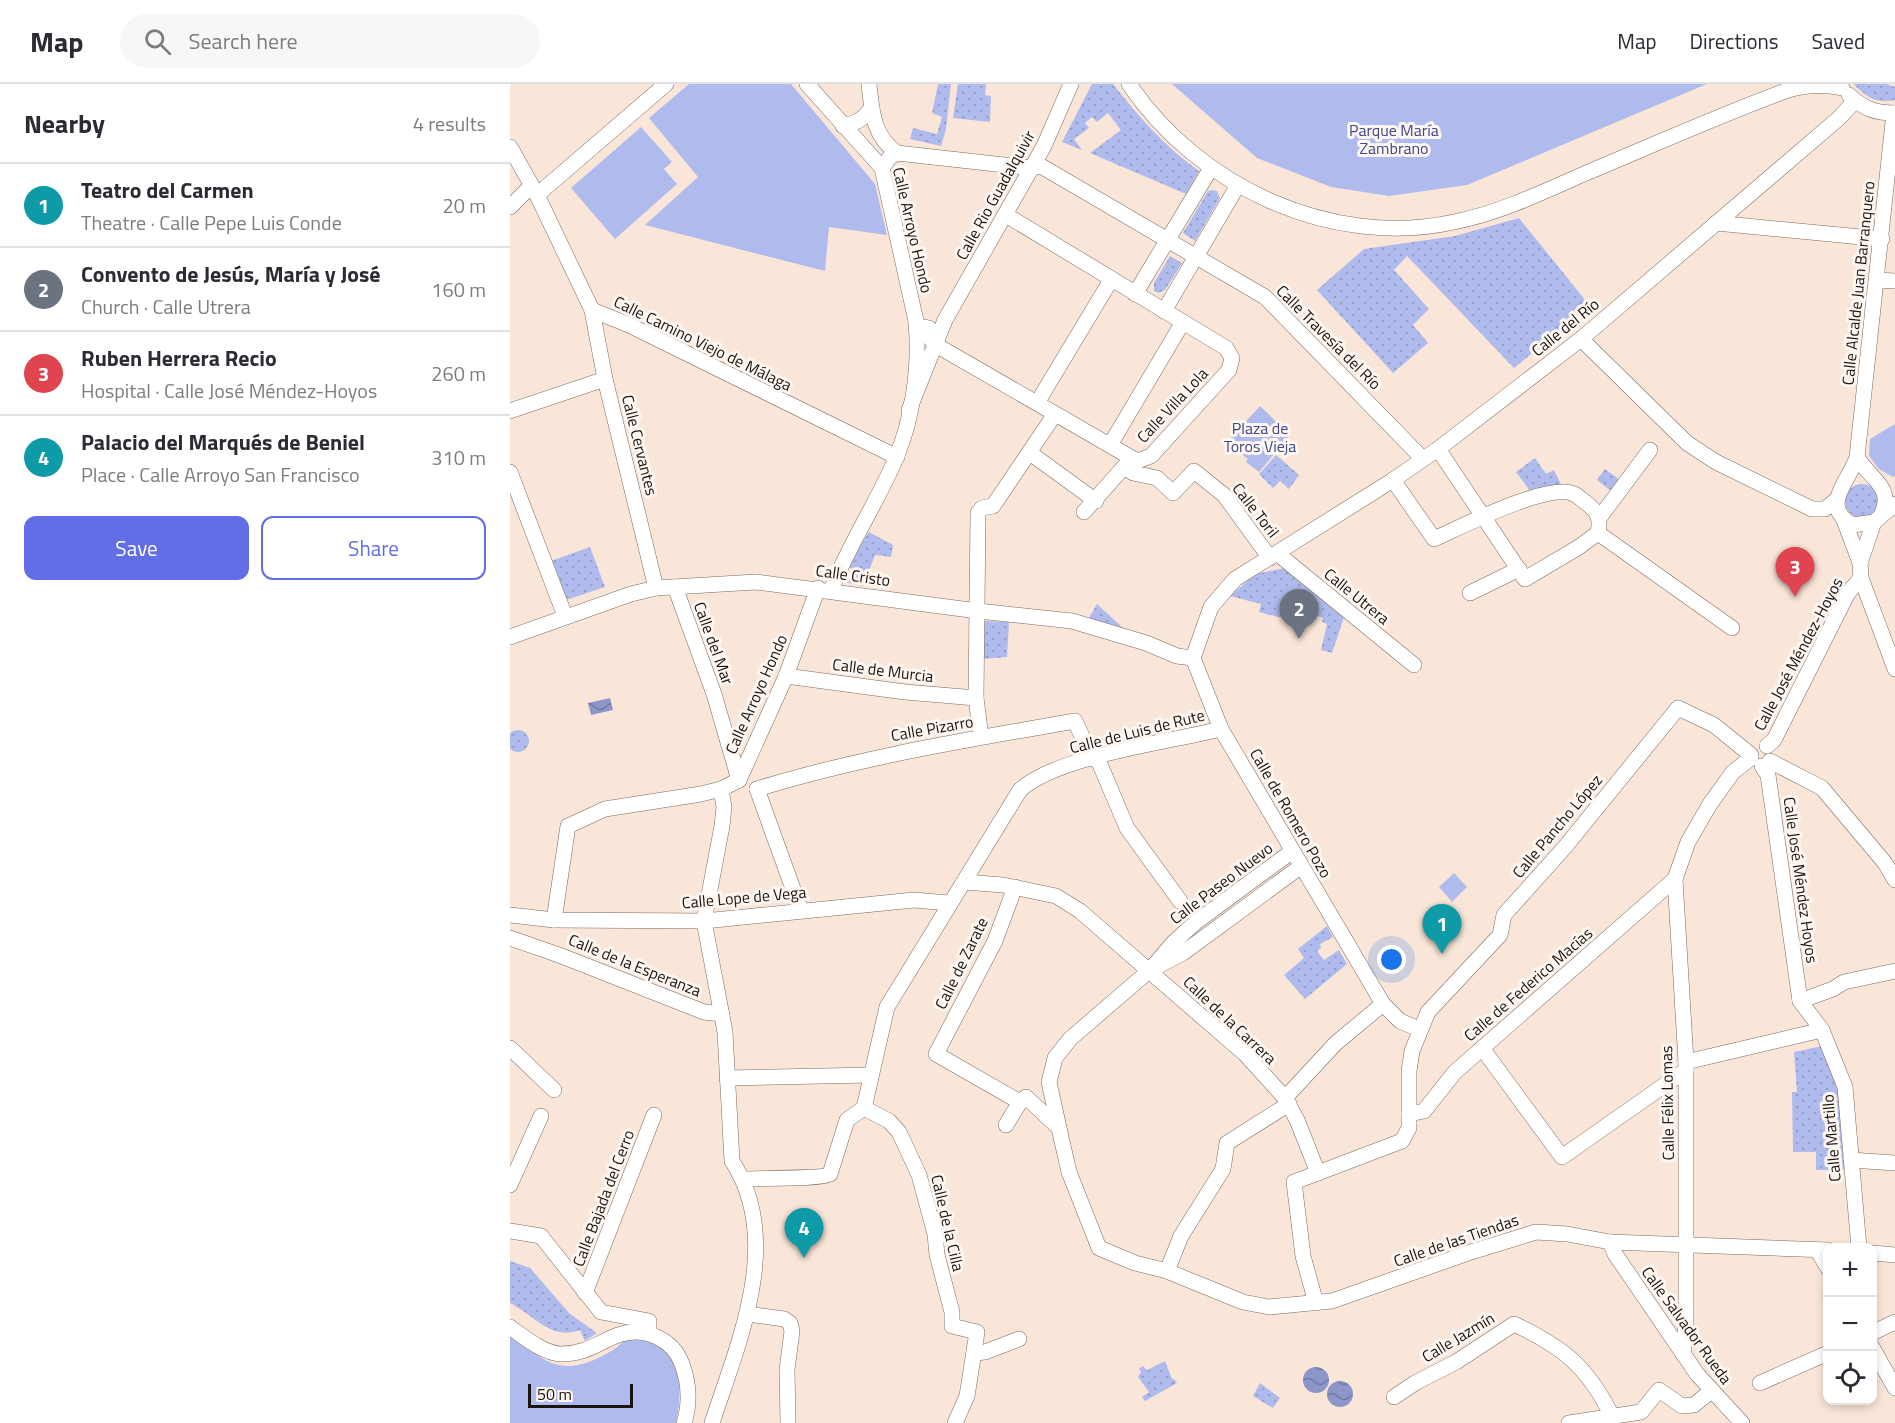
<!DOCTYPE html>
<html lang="en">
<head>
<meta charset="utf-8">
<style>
  body { margin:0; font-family:"Titillium Web",sans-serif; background:#f7f7f7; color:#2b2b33 }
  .controls { position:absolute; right:18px; bottom:18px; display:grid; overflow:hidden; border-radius:12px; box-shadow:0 3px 9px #0003 }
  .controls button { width:54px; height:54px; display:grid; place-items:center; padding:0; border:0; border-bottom:2px solid #e1e1e2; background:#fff; color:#2b2b33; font:30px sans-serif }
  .scale { position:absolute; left:18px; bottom:15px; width:105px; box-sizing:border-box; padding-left:6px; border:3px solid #1a140f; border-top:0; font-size:16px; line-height:21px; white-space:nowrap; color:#1a140f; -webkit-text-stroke:4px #fef6f0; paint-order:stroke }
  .you { position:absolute; left:882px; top:876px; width:21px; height:21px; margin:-15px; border:4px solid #fff; border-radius:50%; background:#1a73e8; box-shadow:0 0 0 9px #1a73e833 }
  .badge { display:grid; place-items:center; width:39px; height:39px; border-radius:50%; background:#626de6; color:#fff; font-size:20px; font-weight:700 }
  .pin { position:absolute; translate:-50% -50px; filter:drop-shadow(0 2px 3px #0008) }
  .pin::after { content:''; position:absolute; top:32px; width:21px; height:18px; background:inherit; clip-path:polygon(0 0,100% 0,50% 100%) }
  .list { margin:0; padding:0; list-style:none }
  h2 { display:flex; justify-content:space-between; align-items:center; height:78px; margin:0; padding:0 24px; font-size:26px }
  h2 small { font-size:20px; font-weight:400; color:#7c7c81 }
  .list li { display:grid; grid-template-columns:39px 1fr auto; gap:18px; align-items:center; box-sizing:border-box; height:84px; padding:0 24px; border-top:2px solid #e1e1e2 }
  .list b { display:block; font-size:22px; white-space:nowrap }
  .list p { margin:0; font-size:20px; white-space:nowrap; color:#7c7c81 }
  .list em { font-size:20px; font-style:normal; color:#7c7c81 }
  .actions { display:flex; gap:12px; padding:18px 24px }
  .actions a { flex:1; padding:14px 0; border:2px solid #626de6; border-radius:12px; text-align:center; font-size:21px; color:#626de6 }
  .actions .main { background:#626de6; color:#fff }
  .icon { flex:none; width:33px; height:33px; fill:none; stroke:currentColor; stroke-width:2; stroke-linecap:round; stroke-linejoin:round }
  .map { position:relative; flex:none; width:1385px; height:1339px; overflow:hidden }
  header { display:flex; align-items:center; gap:36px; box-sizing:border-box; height:84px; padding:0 30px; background:#fff; border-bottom:2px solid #e1e1e2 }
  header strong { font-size:28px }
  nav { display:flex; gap:33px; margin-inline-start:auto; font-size:21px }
  .search { width:420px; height:54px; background:#f7f7f7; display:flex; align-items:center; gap:15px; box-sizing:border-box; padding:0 21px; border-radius:33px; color:#7c7c81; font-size:22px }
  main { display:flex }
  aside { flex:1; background:#fff }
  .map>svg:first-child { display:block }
  .grass { fill:url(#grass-dots) }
  .park { fill:#b0bbed }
  .water { fill:url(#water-waves) }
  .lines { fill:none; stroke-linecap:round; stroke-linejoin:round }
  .minor-casing { stroke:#7b6a5d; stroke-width:16 }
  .minor { stroke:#fff; stroke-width:15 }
  .labels { text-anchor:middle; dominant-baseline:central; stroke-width:6; stroke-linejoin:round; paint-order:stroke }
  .park-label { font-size:16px; fill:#3f4888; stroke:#fef6f0 }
  .street-label { font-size:16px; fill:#1a140f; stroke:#fef6f0 }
</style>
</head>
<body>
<header>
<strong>Map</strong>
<div class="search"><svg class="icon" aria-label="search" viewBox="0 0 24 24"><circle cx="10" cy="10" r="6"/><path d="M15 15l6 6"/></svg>Search here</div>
<nav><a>Map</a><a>Directions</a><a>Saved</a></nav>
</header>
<main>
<aside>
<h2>Nearby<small>4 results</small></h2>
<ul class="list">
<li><span class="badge" style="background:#0f9aa8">1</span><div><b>Teatro del Carmen</b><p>Theatre · Calle Pepe Luis Conde</p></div><em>20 m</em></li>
<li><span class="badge" style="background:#6b7280">2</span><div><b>Convento de Jesús, María y José</b><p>Church · Calle Utrera</p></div><em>160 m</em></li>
<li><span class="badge" style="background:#e0444e">3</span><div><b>Ruben Herrera Recio</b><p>Hospital · Calle José Méndez-Hoyos</p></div><em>260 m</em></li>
<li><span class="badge" style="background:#0f9aa8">4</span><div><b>Palacio del Marqués de Beniel</b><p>Place · Calle Arroyo San Francisco</p></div><em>310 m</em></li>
</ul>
<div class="actions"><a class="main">Save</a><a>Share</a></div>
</aside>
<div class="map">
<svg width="1385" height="1339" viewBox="0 0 1385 1339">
  <defs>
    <pattern id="grass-dots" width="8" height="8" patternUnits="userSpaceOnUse" patternTransform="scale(1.5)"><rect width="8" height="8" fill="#b0bbed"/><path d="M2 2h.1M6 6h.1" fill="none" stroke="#97a0ca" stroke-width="1.8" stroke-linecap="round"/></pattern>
    <pattern id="water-waves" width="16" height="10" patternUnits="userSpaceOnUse" patternTransform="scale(1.5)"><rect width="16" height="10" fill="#8c96c9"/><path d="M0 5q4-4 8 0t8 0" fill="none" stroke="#7279a2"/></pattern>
  </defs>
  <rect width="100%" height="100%" fill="#fae6d8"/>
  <g class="grass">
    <polygon points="428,0 441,0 436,45 431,62 400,55 403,44 427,50 432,33 422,29"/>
    <polygon points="448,0 476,0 475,11 481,12 480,38 443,34"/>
    <path d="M582,0H603C629,33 654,62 689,87L676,110L580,69L611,46L598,29L587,38L582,33L575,39L579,44L564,55L572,66L552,58Z"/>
    <path d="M1344,0H1376L1385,3V16C1367,20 1355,13 1344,0Z"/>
    <polygon points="702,106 707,107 710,114 685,157 673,149 698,107"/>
    <polygon points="1009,134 1080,222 1004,284 897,172 884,186 919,225 903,241 918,259 883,289 807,206 854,165 945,152"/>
    <polygon points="660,172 672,179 655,206 648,209 644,207 644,199"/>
    <polygon points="766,371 789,391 779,405 770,397 763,404 749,390"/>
    <polygon points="1025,374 1036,390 1044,386 1051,400 1020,407 1006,388"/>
    <polygon points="1095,385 1114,399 1105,410 1087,396"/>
    <circle cx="1352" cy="417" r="17"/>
    <polygon points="359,448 383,461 381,473 365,471 353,502 334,498 342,485 337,481"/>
    <polygon points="80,463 95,503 56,516 41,477"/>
    <polygon points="775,484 834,533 822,569 811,566 817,540 812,538 813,534 807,532 806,536 774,528 772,534 749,528 751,520 720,512 745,490"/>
    <polygon points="587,520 613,544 614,546 581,538 579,534"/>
    <polygon points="472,537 499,538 497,573 472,575"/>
    <circle cx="8" cy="657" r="11"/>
    <polygon points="817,842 823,853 810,860 811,864 807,867 814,876 829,866 837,880 795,915 774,891 794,874 788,865"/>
    <polygon points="1312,962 1331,1005 1336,1086 1306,1086 1306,1068 1283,1068 1282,1008 1287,1008 1284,968"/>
    <path d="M0,1177L20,1184L60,1230L87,1249L75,1257L70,1246C41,1257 24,1231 0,1219Z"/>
    <polygon points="655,1277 662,1295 664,1295 667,1299 635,1317 632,1313 639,1308 628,1293 631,1288 629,1285 633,1282 637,1286"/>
    <polygon points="750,1299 770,1314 763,1324 743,1312"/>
  </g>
  <g class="park">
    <polygon points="179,0 281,0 365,100 377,151 319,143 315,187 135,141 188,93 139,34"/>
    <polygon points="662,0 1197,0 957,101 879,112 821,103 747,74"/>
    <polygon points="131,43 162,78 154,85 167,100 105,155 61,104"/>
    <polygon points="750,322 780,351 749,388 736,378 738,375 716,359"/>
    <polygon points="1385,340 1385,392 1383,393 1369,385 1359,372 1360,355"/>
    <polygon points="944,789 957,803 942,818 929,803"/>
    <path d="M0,1252C31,1273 46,1293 86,1275C96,1270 107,1265 113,1257C168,1248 176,1297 166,1339H0Z"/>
  </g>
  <g class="water">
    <polygon points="100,614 103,626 81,631 78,619"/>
    <circle cx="806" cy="1296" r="13"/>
    <circle cx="830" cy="1310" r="13"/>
  </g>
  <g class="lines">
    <g class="minor-casing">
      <g id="minor">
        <polyline points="297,0 372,84 406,237 409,242 419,244"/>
        <path d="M359,0C362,28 363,52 387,69"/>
        <path d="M619,0C688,102 821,165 944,138C990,129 1033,108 1076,89C1143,61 1210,31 1278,6C1298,1 1312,0 1332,4"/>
        <path d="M1339,11C1354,25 1365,29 1385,29"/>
        <path d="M1384,29L1347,373C1339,398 1309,423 1343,441L1364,438L1385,420"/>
        <path d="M333,42C347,39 354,35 362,23"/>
        <polyline points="0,63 27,111 82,226 95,295 146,504"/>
        <polyline points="372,84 380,73 387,69 522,84 531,82 755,213 913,375"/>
        <polyline points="27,111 156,0"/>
        <polyline points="0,123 21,102"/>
        <polyline points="1206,139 1372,155"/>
        <polyline points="1367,196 1385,197"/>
        <polyline points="625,210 701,84"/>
        <polyline points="82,226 119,241 387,373"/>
        <polyline points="654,227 728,101"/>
        <polyline points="409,242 426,261 627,377 641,372 719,286 722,274 716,264 496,131"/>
        <polyline points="1071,255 1177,359 1206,378 1302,425 1315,425 1326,416"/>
        <polyline points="527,319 601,196"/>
        <polyline points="399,326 435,236 534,62 561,0"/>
        <polyline points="0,327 95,295"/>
        <polyline points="600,361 673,238"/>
        <polyline points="928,365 1015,495 1069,463 1088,449"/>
        <polyline points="520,369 586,417"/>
        <path d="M1347,373C1360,396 1385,402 1371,432"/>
        <polyline points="615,384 623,389 647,394 663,409 684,387 714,411 760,474"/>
        <polyline points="0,388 55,532"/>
        <path d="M883,396L924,455C951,443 1038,398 1064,410C1068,412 1072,416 1075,418C1088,428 1091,433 1088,449"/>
        <polyline points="574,428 620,376"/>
        <polyline points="1090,433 1140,366"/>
        <polyline points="1334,436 1350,479 1351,494 1385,585"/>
        <polyline points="1088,449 1222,544"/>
        <polyline points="768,470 904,581"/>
        <polyline points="1350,479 1364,438"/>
        <polyline points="165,503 204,610 229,696"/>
        <path d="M321,506C339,460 367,419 386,374C403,334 410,282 406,239"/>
        <polyline points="960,509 1009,485"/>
        <polyline points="0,553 121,510 146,504 246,498 468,527 562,537 636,559 667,572 683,574"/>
        <polyline points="683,574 701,523 725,495 883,396 928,365 1071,255 1328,35 1345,17"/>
        <polyline points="683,574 711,645 873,920 890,937 909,945"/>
        <polyline points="276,592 395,608 466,614"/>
        <polyline points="471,653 466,614 468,429 472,424 483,422 545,330"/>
        <polyline points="1257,662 1264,656 1338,509 1351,494"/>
        <polyline points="1260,677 1312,704 1375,779 1385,796"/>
        <polyline points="1252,682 1258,691 1290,917 1312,946 1335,1003 1349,1164"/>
        <polyline points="229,696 276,592 308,504"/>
        <path d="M247,705C351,673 457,656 565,637L582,674L589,678L617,744L670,817"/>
        <polyline points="247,705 291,827"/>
        <polyline points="781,768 686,838 663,859 640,886 560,955 545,974 539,998 549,1044 559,1088 589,1164 625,1179 657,1187 733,1218 759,1223 822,1217 961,1168 1026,1148 1057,1150 1100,1158 1318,1166"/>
        <polyline points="455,798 493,801 546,812 570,827 735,970 775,1014 787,1036 808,1089"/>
        <polyline points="505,803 485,857 426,970 510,1018 516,1013 549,1044"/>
        <polyline points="0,831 44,836 194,837 404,816 439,819"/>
        <polyline points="44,836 58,742 95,725 191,710 211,705 229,696"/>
        <polyline points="0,854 49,871 194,928 212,930"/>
        <polyline points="648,882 673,869 790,783"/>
        <polyline points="1290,917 1323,905 1334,898 1385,887"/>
        <polyline points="0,964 44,1006"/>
        <polyline points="972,964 1052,1073 1176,986"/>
        <polyline points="1176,978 1312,946"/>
        <polyline points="217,994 361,991"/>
        <polyline points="775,1014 826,959 873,920"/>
        <path d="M354,1024L377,923L510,706C547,672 659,658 711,645"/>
        <polyline points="354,1024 379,1037 389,1048 409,1091 425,1150 427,1171 442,1228 442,1242 467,1248 457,1312 445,1339"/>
        <polyline points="899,1030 914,1027 945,988 1165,795"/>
        <polyline points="496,1041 510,1018"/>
        <polyline points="1341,1076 1385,1079"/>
        <path d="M234,1095C247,1094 314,1095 320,1090L337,1036L354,1024"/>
        <polyline points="0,1101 31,1032"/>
        <polyline points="0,1147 31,1152 91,1228 139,1237 139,1249"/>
        <polyline points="1100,1158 1105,1170 1187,1290 1232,1339"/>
        <polyline points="1307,1166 1318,1184"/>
        <polyline points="1362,1169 1385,1171"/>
        <polyline points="657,1187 671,1152 713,1085 717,1059 779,1020"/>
        <polyline points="75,1209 144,1031"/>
        <polyline points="806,1219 793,1172 784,1098 892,1057 899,1044 899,987 902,967 918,928 990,851 994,831 1055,763 1168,624 1204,641 1241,671"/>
        <polyline points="237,1230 274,1235 280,1239 282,1247 277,1286 278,1339"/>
        <path d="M0,1243C14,1253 34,1270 52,1270C75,1270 88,1259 108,1251C134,1242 163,1255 172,1280C179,1299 180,1320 174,1339"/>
        <polyline points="1362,1249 1385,1238"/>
        <polyline points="1362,1263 1385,1304"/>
        <polyline points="464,1269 475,1268 509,1255"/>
        <polyline points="1173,1270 1176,1240 1176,978 1165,795 1178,758 1200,720 1223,688 1241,674"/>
        <polyline points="1250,1299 1318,1269"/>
        <path d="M884,1313L905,1299L946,1278L1004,1240C1053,1263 1077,1282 1102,1332"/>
        <path d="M202,1339C228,1259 274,1157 222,1077L215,948L194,837L212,742L214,723L211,705"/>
        <polyline points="1059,1339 1131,1328 1149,1306 1172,1322 1184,1321 1201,1307"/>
      </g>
    </g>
    <use href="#minor" class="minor"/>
  </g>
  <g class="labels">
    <g class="park-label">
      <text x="884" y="46">Parque María<tspan x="884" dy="18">Zambrano</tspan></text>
      <text x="750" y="344">Plaza de<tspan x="750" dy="18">Toros Vieja</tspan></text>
    </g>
    <g class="street-label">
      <text transform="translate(485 111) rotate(-61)">Calle Rio Guadalquivir</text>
      <text transform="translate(403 146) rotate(77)">Calle Arroyo Hondo</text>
      <text transform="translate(1348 199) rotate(-84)">Calle Alcalde Juan Barranquero</text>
      <text transform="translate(1055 243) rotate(-39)">Calle del Río</text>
      <text transform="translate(819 253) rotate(45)">Calle Travesía del Río</text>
      <text transform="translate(193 259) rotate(26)">Calle Camino Viejo de Málaga</text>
      <text transform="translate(662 321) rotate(-47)">Calle Villa Lola</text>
      <text transform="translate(130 361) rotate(76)">Calle Cervantes</text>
      <text transform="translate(746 426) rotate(52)">Calle Toril</text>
      <text transform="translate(343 491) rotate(8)">Calle Cristo</text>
      <text transform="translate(847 512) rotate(39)">Calle Utrera</text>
      <text transform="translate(204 559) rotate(70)">Calle del Mar</text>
      <text transform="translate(1288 570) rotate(-62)">Calle José Méndez-Hoyos</text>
      <text transform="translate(373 586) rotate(7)">Calle de Murcia</text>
      <text transform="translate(246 610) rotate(-66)">Calle Arroyo Hondo</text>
      <text transform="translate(422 644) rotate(-10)">Calle Pizarro</text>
      <text transform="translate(627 647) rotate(-14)">Calle de Luis de Rute</text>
      <text transform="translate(781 729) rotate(60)">Calle de Romero Pozo</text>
      <text transform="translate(1047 742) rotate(-50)">Calle Pancho López</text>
      <text transform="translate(1291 796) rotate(82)">Calle José Méndez Hoyos</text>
      <text transform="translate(711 799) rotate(-37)">Calle Paseo Nuevo</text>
      <text transform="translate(234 813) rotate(-5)">Calle Lope de Vega</text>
      <text transform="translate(451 879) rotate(-64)">Calle de Zarate</text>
      <text transform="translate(125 881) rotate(22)">Calle de la Esperanza</text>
      <text transform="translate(1018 900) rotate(-41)">Calle de Federico Macías</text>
      <text transform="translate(720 936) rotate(43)">Calle de la Carrera</text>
      <text transform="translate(1157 1019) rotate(-91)">Calle Félix Lomas</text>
      <text transform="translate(1321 1054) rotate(-95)">Calle Martillo</text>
      <text transform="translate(93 1114) rotate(-69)">Calle Bajada del Cerro</text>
      <text transform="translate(438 1139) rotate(77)">Calle de la Cilla</text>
      <text transform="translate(946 1156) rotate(-19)">Calle de las Tiendas</text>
      <text transform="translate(1177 1241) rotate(54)">Calle Salvador Rueda</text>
      <text transform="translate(948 1253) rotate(-31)">Calle Jazmín</text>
    </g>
  </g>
</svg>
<div class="controls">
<button>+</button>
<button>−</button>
<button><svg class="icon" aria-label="locate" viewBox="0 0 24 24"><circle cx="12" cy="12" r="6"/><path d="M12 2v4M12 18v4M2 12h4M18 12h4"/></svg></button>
</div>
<div class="scale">50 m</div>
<div class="you"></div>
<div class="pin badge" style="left:932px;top:870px;background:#0f9aa8">1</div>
<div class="pin badge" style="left:789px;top:555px;background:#6b7280">2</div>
<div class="pin badge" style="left:1285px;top:513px;background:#e0444e">3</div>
<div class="pin badge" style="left:294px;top:1174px;background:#0f9aa8">4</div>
</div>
</main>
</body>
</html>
